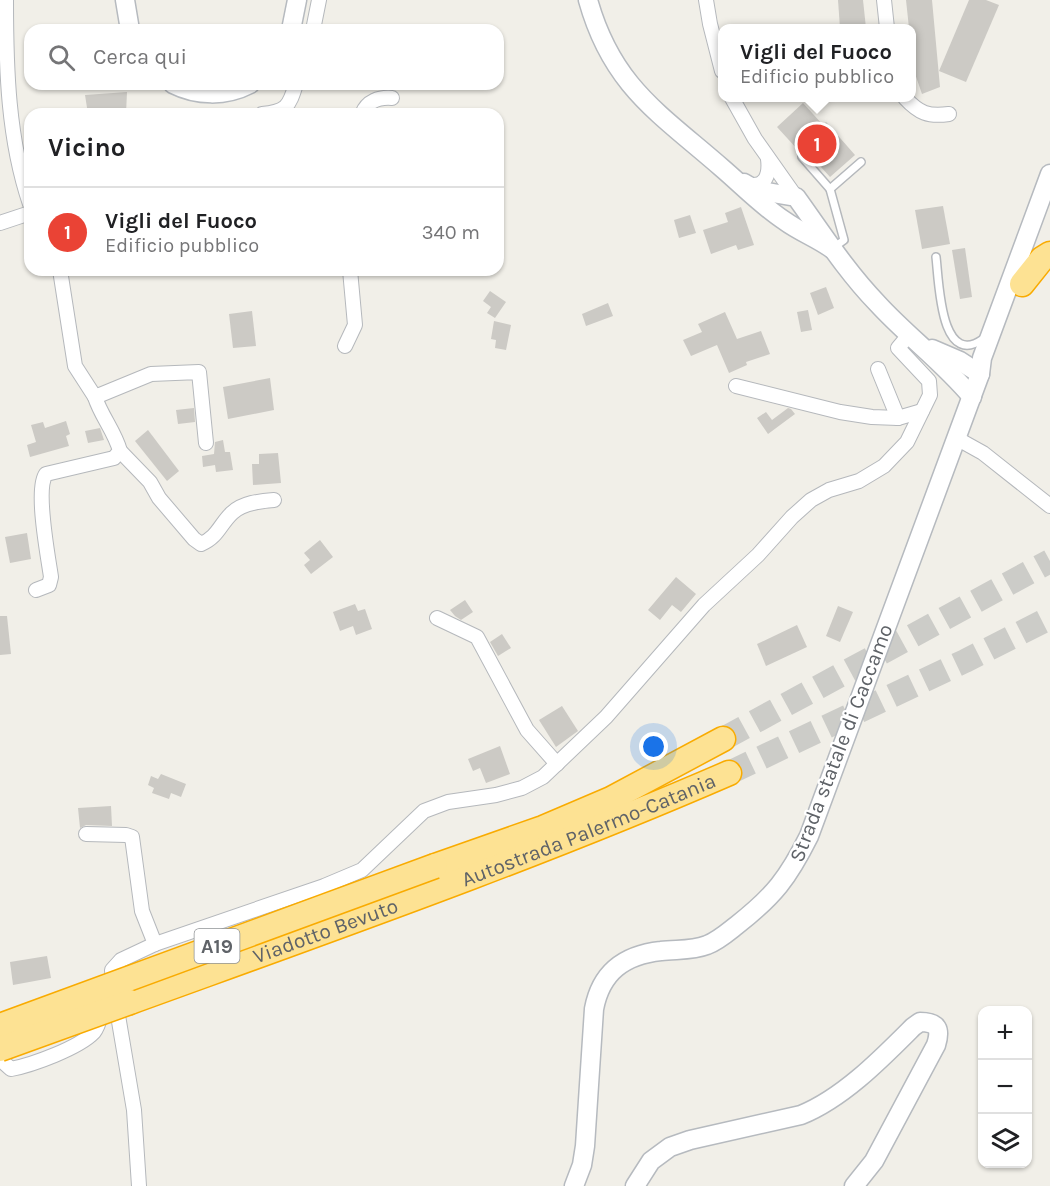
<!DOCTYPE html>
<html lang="it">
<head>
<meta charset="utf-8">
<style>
  body { margin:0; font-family:Karla,sans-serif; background:#f6f6f6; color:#202124 }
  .controls { position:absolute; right:18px; bottom:18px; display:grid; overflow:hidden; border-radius:12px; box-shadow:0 2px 4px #0004 }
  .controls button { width:54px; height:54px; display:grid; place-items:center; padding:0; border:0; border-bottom:2px solid #e0e0e0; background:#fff; color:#202124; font:30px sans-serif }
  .you { position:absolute; left:654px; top:747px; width:21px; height:21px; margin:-15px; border:4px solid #fff; border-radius:50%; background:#1a73e8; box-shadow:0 0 0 9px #1a73e833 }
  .badge { display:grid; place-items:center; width:39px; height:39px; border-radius:50%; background:#ea4335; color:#fff; font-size:20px; font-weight:700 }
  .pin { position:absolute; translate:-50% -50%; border:3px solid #fff; box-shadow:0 2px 6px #0006 }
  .popup { position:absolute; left:718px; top:24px; width:198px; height:78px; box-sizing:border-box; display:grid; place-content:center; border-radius:12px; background:#fff; filter:drop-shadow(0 2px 4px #0005); font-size:20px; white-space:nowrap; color:#757577 }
  .popup b { font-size:22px; color:#202124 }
  .popup::after { content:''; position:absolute; left:50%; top:100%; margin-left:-12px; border:12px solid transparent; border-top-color:#fff }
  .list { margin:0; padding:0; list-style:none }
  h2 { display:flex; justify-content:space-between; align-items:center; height:78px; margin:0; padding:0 24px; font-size:26px }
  h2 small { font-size:20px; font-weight:400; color:#757577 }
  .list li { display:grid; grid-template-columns:39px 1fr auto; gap:18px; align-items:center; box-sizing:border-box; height:90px; padding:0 24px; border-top:2px solid #e0e0e0 }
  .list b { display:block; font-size:22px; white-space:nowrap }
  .list p { margin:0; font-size:20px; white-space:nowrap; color:#757577 }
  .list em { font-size:20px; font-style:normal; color:#757577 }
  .icon { flex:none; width:33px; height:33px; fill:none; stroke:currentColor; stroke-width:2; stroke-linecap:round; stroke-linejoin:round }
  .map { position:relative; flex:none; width:1050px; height:1186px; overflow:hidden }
  .search { position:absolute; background:#fff; box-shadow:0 2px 4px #0004; left:24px; top:24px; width:480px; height:66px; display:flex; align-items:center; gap:15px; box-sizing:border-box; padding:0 21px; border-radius:18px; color:#757577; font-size:22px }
  .panel { position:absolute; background:#fff; box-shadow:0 2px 4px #0004; left:24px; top:108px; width:480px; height:168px; border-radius:18px }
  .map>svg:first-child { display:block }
  .building { fill:#cccac5 }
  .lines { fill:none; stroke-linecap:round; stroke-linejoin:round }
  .highway-tunnel { stroke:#ccccc8; stroke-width:24; stroke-dasharray:24 12; stroke-linecap:butt }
  .lane-casing { stroke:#b5b8bc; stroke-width:10 }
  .street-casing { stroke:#b5b8bc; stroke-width:16 }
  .secondary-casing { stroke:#b6babf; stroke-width:21 }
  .highway-casing { stroke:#f9ab00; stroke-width:27 }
  .lane { stroke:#fff; stroke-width:7 }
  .street { stroke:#fff; stroke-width:14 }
  .secondary { stroke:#fff; stroke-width:18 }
  .highway { stroke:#fde293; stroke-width:24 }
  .highway-bridge-casing { stroke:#f9ab00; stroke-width:27; stroke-linecap:butt }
  .highway-bridge { stroke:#fde293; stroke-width:24 }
  .labels { text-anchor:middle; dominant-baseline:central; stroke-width:4.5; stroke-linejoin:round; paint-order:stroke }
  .shield { fill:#fff; stroke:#8f9295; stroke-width:1.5 }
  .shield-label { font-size:20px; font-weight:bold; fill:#5f6368 }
  .street-label { font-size:21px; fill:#5f6368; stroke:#fff }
</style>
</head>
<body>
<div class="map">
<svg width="1050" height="1186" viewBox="0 0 1050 1186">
  <rect width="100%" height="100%" fill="#f1efe8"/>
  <g class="building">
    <polygon points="838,0 863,0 866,28 840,28"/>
    <polygon points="906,0 932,0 940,87 922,94 912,65 912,28 909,28"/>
    <polygon points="969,0 986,0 999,5 966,82 939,71"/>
    <polygon points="127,92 126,114 88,114 85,95"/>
    <polygon points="803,103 823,125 826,122 855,155 830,177 802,146 798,150 777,127"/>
    <polygon points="943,206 950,244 922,249 915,210"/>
    <polygon points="741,207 754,245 738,250 736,245 711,254 703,230 728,222 725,213"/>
    <polygon points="690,215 696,233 679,238 674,220"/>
    <polygon points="965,248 972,297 960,299 952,250"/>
    <polygon points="826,287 834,308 818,315 810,293"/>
    <polygon points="490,291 506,302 495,318 487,313 491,307 483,301"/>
    <polygon points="608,303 613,316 586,326 582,314"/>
    <polygon points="808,310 812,330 801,332 797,312"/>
    <polygon points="252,311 256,346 233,348 229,314"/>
    <polygon points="725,312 737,339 761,331 770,354 746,362 747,365 729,373 717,345 691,356 683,340 702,332 698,324"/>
    <polygon points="494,321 511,325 506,350 495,348 496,340 491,339"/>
    <polygon points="270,378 274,410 228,419 223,387"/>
    <polygon points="194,408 195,422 178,424 176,410"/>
    <polygon points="788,408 791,409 795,414 768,434 757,418 766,412 772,420"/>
    <polygon points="66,421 70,434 66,436 69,446 30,457 27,445 36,442 31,425 43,422 45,428"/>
    <polygon points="100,428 104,440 88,443 85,431"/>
    <polygon points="148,430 179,471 167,481 135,441"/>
    <polygon points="223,440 225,452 230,452 233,470 216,472 215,465 203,467 202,456 214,454 215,442"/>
    <polygon points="278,453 281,483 253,485 252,464 259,464 259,454"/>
    <polygon points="27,533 31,559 10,563 5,537"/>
    <polygon points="320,540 333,557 311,574 304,565 310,560 304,553"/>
    <polygon points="676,577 696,594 681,612 672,605 660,620 648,610"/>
    <polygon points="465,600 473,612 461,620 455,616 450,610"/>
    <polygon points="355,604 358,611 365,609 372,629 356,635 353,626 340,631 333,612"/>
    <polygon points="838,606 853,612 840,642 826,636"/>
    <polygon points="0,616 7,616 11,654 0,655"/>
    <polygon points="797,625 807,647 766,666 757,644"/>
    <polygon points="502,634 511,648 498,656 490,642"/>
    <polygon points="562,706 578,731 556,747 539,720"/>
    <polygon points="500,746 510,774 486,783 480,768 473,771 468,759"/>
    <polygon points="161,774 186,784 181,797 171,793 169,799 152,793 154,788 148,785 151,776 158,779"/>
    <polygon points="111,806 112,826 86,825 80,828 78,808"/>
    <polygon points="47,956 51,978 13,985 10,962"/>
  </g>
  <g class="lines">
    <g class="highway-tunnel">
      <polyline points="723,739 1050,561"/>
      <polyline points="729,773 965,661 1050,618"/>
    </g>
    <g class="lane-casing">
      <g id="lane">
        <polyline points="802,157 830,189 844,240 833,248"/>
        <polyline points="830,189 861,162"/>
        <path d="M936,257C939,281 940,369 983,339"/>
      </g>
    </g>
    <g class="street-casing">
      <g id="street">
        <path d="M6,0C6,69 8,139 30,204"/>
        <polyline points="706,0 710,24 722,71"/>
        <polyline points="884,0 887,28"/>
        <polyline points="313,30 319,0"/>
        <polyline points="732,98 755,139 796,197"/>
        <path d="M905,98C919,113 928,117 949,114"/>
        <path d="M262,114C286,112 289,107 296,84"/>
        <path d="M362,114C367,101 379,97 392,98"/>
        <path d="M747,184C765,189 770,175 768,159"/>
        <polyline points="0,223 30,213"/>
        <polyline points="60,270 75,366 95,397 151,374 199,372 206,443"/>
        <polyline points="345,346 355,325 350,270"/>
        <polyline points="878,369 898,418"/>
        <polyline points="736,386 840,412 872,417 898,418 922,411"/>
        <polyline points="956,438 983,453 1050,506"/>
        <path d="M120,451L150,482L159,498L194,539L201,544C218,537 220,524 232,513C242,503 260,501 274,500"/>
        <path d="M36,590L49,585L51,577C48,556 35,489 46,474L114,458L120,451C115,432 101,416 95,397"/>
        <polyline points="437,618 477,637 527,730 557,764"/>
        <polyline points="86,834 126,835 132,837 142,911 155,944"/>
        <path d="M0,1055L2,1061L11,1069C32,1065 79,1048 94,1032C98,1027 101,1016 103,1010"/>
        <polyline points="139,1186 134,1110 113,986 112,970 121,960 155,944 324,886 362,870 424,811 448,802 496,795 522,788 543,777 606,717 704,605 758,555 792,517 811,500 829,490 859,481 884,466 907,442 930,395 929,381 898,348 909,335"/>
      </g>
    </g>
    <g class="secondary-casing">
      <g id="secondary">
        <polyline points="125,0 130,30"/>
        <path d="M588,0C612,86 659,113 722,168C743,186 762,206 785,221C800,232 817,238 832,249"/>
        <polyline points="291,30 297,0"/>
        <path d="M173,84C197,96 225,97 250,84"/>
        <path d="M744,183L756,190L796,197C822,233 846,271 877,303C907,336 943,362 972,397"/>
        <polyline points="932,349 960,361 980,374"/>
        <path d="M574,1186L582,1165L585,1146L594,1009C601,972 624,955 661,951C676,949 692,951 707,945C718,941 728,932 737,925C774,896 788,878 809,836L980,374L982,358L1050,174"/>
        <path d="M635,1186L651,1161L670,1147L690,1140L801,1115C843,1098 881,1059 913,1027L920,1022C938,1022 941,1029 936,1045L874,1161L854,1186"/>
      </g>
    </g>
    <g class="highway-casing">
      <g id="highway">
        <polyline points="1022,284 1042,259 1050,254"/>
        <polyline points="435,866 543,828 611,799 723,739"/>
        <path id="s1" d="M130,1002C331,929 533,858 729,773"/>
      </g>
    </g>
    <use href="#lane" class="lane"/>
    <use href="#street" class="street"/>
    <use href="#secondary" class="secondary"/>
    <use href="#highway" class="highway"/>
    <g class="highway-bridge-casing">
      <g id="highway-bridge">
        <polyline points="0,1026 435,866"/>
        <polyline points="0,1049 130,1002"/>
      </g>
    </g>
    <use href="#highway-bridge" class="highway-bridge"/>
  </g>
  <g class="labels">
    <rect class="shield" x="194.5" y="929" width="45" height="34" rx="4.5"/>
    <g class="shield-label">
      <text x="217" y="946">A19</text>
    </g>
    <g class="street-label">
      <text transform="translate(841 743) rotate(-69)">Strada statale di Caccamo</text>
      <text stroke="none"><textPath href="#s1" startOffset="490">Autostrada Palermo-Catania</textPath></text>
      <text stroke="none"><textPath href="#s1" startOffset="208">Viadotto Bevuto</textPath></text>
    </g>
  </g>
</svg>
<div class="controls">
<button>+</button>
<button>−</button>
<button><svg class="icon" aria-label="layers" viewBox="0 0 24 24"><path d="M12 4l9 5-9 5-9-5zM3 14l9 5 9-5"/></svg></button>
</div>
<div class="you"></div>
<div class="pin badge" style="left:817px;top:144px">1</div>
<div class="popup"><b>Vigli del Fuoco</b>Edificio pubblico</div>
<div class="search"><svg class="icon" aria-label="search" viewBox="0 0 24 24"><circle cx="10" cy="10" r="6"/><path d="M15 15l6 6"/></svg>Cerca qui</div>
<section class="panel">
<h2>Vicino<small></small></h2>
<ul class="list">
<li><span class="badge">1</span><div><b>Vigli del Fuoco</b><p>Edificio pubblico</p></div><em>340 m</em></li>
</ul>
</section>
</div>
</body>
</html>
